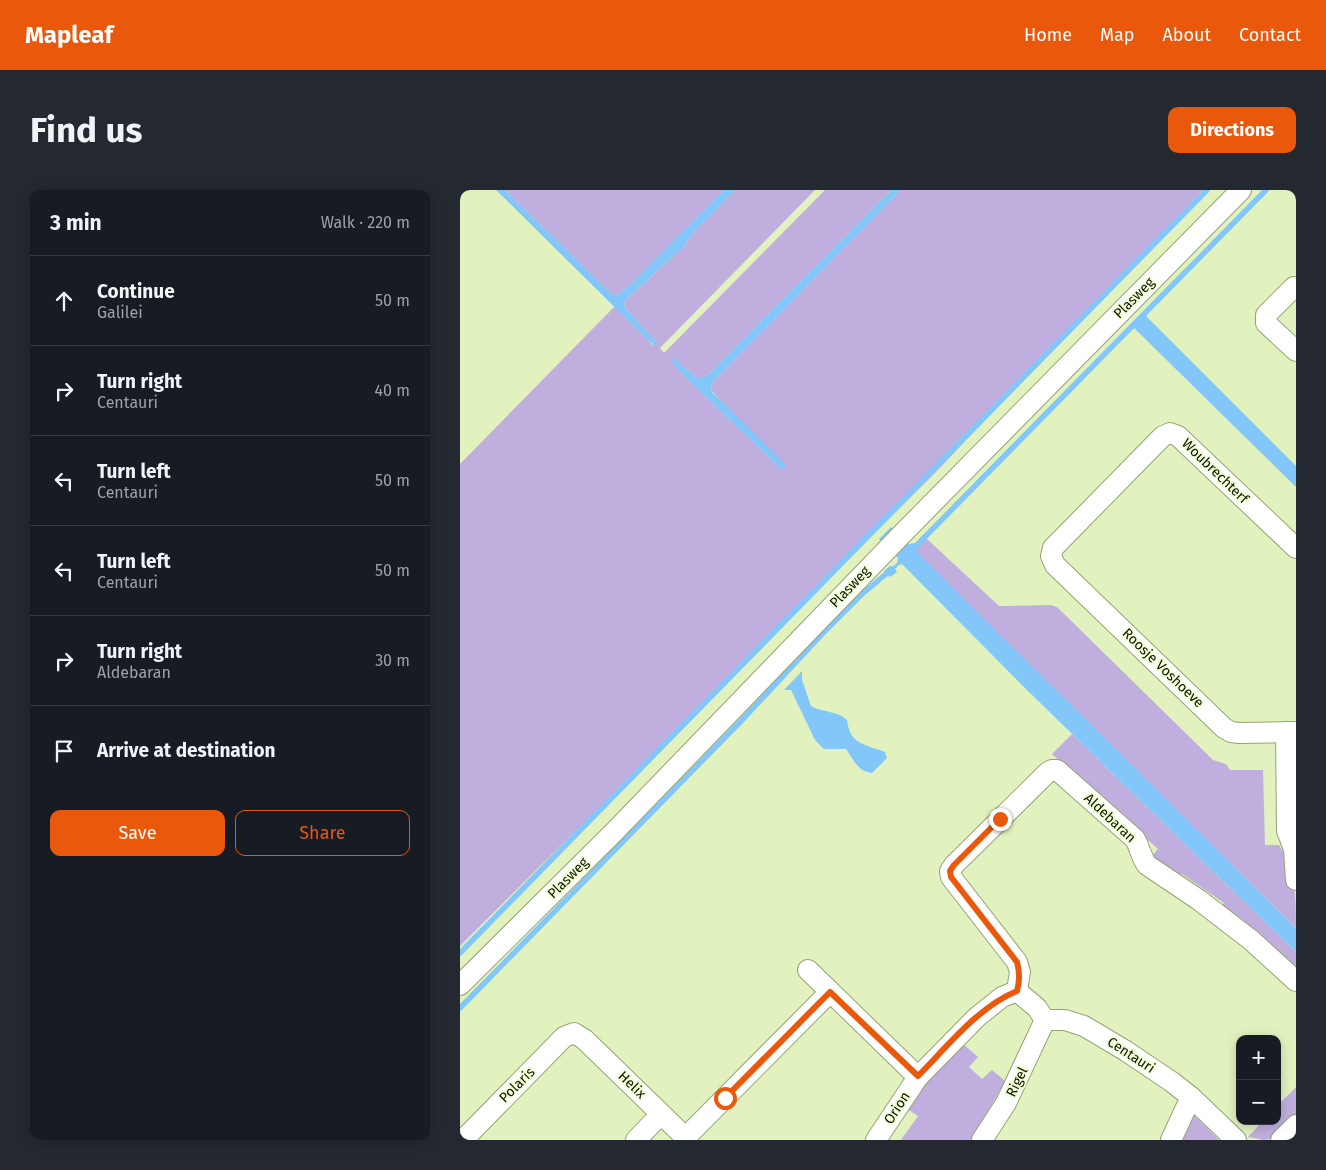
<!DOCTYPE html>
<html lang="en">
<head>
<meta charset="utf-8">
<style>
  body { margin:0; font-family:"Fira Sans",sans-serif; background:#242831; color:#f1f3f6 }
  .controls { position:absolute; right:15px; bottom:15px; display:grid; overflow:hidden; border-radius:10px; box-shadow:0 2px 12px #0003 }
  .controls button { width:45px; height:45px; display:grid; place-items:center; padding:0; border:0; border-bottom:1px solid #363941; background:#171b24; color:#f1f3f6; font:25px sans-serif }
  .stop { position:absolute; width:15px; height:15px; margin:-11px; border:4px solid #ea580c; border-radius:50%; background:#fff }
  .stop.end { background:#ea580c; border-color:#fff; box-shadow:0 1px 5px #0008 }
  .list { margin:0; padding:0; list-style:none }
  h2 { display:flex; justify-content:space-between; align-items:center; height:65px; margin:0; padding:0 20px; font-size:21px }
  h2 small { font-size:16px; font-weight:400; color:#9ea1a6 }
  .list li { display:grid; grid-template-columns:32px 1fr auto; gap:15px; align-items:center; box-sizing:border-box; height:90px; padding:0 20px; border-top:1px solid #363941 }
  .list b { display:block; font-size:19px; white-space:nowrap }
  .list p { margin:0; font-size:16px; white-space:nowrap; color:#9ea1a6 }
  .list em { font-size:16px; font-style:normal; color:#9ea1a6 }
  .actions { display:flex; gap:10px; padding:15px 20px }
  .actions a { flex:1; padding:11px 0; border:1px solid #ea580c; border-radius:10px; text-align:center; font-size:18px; color:#ea580c }
  .actions .main { background:#ea580c; color:#fff }
  .icon { flex:none; width:28px; height:28px; fill:none; stroke:currentColor; stroke-width:2; stroke-linecap:round; stroke-linejoin:round }
  .map { position:relative; flex:none; width:836px; height:950px; overflow:hidden; border-radius:10px }
  header { display:flex; align-items:center; gap:30px; box-sizing:border-box; height:70px; padding:0 25px; background:#ea580c; color:#fff }
  header strong { font-size:24px }
  nav { display:flex; gap:28px; margin-inline-start:auto; font-size:18px }
  .intro { display:flex; align-items:center; justify-content:space-between; box-sizing:border-box; height:120px; padding:0 30px }
  h1 { margin:0; font-size:35px }
  .button { padding:12px 22px; border-radius:10px; background:#ea580c; color:#fff; font-size:18px; font-weight:700 }
  main { display:flex; gap:30px; padding:0 30px }
  aside { flex:1; background:#171b24; border-radius:10px; box-shadow:0 2px 12px #0003 }
  .map>svg:first-child { display:block }
  .green { fill:#c0aede }
  .water { fill:#83c6f9 }
  .lines { fill:none; stroke-linecap:round; stroke-linejoin:round }
  .stream { stroke:#83c6f9; stroke-width:5.5 }
  .minor-casing { stroke:#95a474; stroke-width:22 }
  .minor { stroke:#fff; stroke-width:20 }
  .route { stroke:#ea580c; stroke-width:6 }
  .labels { text-anchor:middle; dominant-baseline:central; stroke-width:4; stroke-linejoin:round; paint-order:stroke }
  .street-label { font-size:14px; fill:#101504; stroke:#f1fed5 }
</style>
</head>
<body>
<header>
<strong>Mapleaf</strong>
<nav><a>Home</a><a>Map</a><a>About</a><a>Contact</a></nav>
</header>
<div class="intro"><h1>Find us</h1><a class="button">Directions</a></div>
<main>
<aside>
<h2>3 min<small>Walk · 220 m</small></h2>
<ul class="list">
<li><svg class="icon" aria-label="ahead" viewBox="0 0 24 24"><path d="M12 20V5M6 11l6-6 6 6"/></svg><div><b>Continue</b><p>Galilei</p></div><em>50 m</em></li>
<li><svg class="icon" aria-label="right" viewBox="0 0 24 24"><path d="M7 20v-9h11M14 6l5 5-5 5"/></svg><div><b>Turn right</b><p>Centauri</p></div><em>40 m</em></li>
<li><svg class="icon" aria-label="left" viewBox="0 0 24 24"><path d="M17 20v-9H6M10 6l-5 5 5 5"/></svg><div><b>Turn left</b><p>Centauri</p></div><em>50 m</em></li>
<li><svg class="icon" aria-label="left" viewBox="0 0 24 24"><path d="M17 20v-9H6M10 6l-5 5 5 5"/></svg><div><b>Turn left</b><p>Centauri</p></div><em>50 m</em></li>
<li><svg class="icon" aria-label="right" viewBox="0 0 24 24"><path d="M7 20v-9h11M14 6l5 5-5 5"/></svg><div><b>Turn right</b><p>Aldebaran</p></div><em>30 m</em></li>
<li><svg class="icon" aria-label="arrive" viewBox="0 0 24 24"><path d="M6 21V4h12l-3 4 3 4H6"/></svg><div><b>Arrive at destination</b></div></li>
</ul>
<div class="actions"><a class="main">Save</a><a>Share</a></div>
</aside>
<div class="map">
<svg width="836" height="950" viewBox="0 0 836 950">
  <rect width="100%" height="100%" fill="#e2f2bf"/>
  <g class="green">
    <polygon points="45,0 264,0 170,95 157,105 153,105"/>
    <polygon points="275,0 355,0 200,158 204,163 365,0 431,0 249,184 242,188 237,188 214,168 223,185 321,279 252,201 251,196 254,191 441,0 743,0 475,283 0,756 0,274 155,116 189,151 193,155 197,152 165,118 164,112 224,56 234,42"/>
    <path d="M466,348L539,416L591,415L597,417L753,570L766,574L770,580H803L805,655H819C836,680 836,709 836,738L457,363V358Z"/>
    <polygon points="612,544 836,762 836,783 760,718 764,713 722,684 718,689 690,668 698,659 592,564"/>
    <polygon points="502,853 518,867 509,877 522,889 532,880 545,891 512,950 441,950 458,926 446,918 458,899"/>
    <polygon points="836,897 836,924 812,949 804,950 788,947 803,931 817,931 817,916"/>
    <polygon points="734,925 759,950 722,950"/>
  </g>
  <g class="water">
    <polygon points="36,0 45,0 153,105 157,105 170,95 264,0 275,0 234,42 224,56 164,112 165,118 197,152 196,156 189,151"/>
    <polygon points="431,0 441,0 254,191 251,196 252,202 326,275 324,278 321,279 223,185 210,169 214,168 237,188 242,188 249,184"/>
    <polygon points="684,124 836,276 836,297 672,136"/>
    <polygon points="431,337 449,354 455,353 457,355 458,363 836,738 836,762 568,501 442,374 439,375 435,379 437,382 430,387 424,381 430,376 432,377 437,373 438,368 419,349"/>
    <path d="M342,481V490L351,516C363,523 376,520 387,530C390,555 405,554 425,562L427,568L412,583C398,582 393,569 386,559H364L355,550L331,500H324Z"/>
  </g>
  <g class="lines">
    <g class="stream">
      <polyline points="452,360 806,0"/>
      <polyline points="0,763 747,0"/>
      <polyline points="0,818 283,529 364,442 401,405 432,379"/>
    </g>
    <g class="minor-casing">
      <g id="minor">
        <polyline points="836,97 834,97 806,125 806,133 836,161"/>
        <polyline points="836,358 718,246 710,243 703,246 593,358 591,366 595,375 764,538 771,542 779,543 836,542"/>
        <polyline points="826,542 827,641 834,659 836,690"/>
        <polyline points="348,780 458,887"/>
        <polyline points="0,795 155,641 445,341 781,0"/>
        <polyline points="226,947 370,802"/>
        <polyline points="3,950 104,847 114,843 124,849 228,950"/>
        <polyline points="176,950 201,924"/>
        <polyline points="416,950 458,887 517,827 542,807 557,801"/>
        <polyline points="522,950 546,913 585,830"/>
        <polyline points="711,950 731,907"/>
        <path d="M776,950L731,907L712,892L666,861L624,836L605,830H585L577,818L557,801L560,782L557,772L491,687L490,681L494,675L588,582L592,580H597L675,649C680,658 681,667 687,675L739,710L791,750L836,791"/>
        <polyline points="821,950 836,935"/>
      </g>
    </g>
    <use href="#minor" class="minor"/>
  </g>
  <g class="lines">
    <path class="route" d="M265,908L370,802L458,886C487,857 518,817 557,801C560,791 560,783 557,772L491,687L490,681L494,675L540,629"/>
  </g>
  <g class="labels">
    <g class="street-label">
      <text transform="translate(674 108) rotate(-45)">Plasweg</text>
      <text transform="translate(755 281) rotate(44)">Woubrechterf</text>
      <text transform="translate(390 397) rotate(-46)">Plasweg</text>
      <text transform="translate(703 478) rotate(44)">Roosje Voshoeve</text>
      <text transform="translate(650 628) rotate(43)">Aldebaran</text>
      <text transform="translate(108 688) rotate(-45)">Plasweg</text>
      <text transform="translate(671 865) rotate(33)">Centauri</text>
      <text transform="translate(557 892) rotate(-64)">Rigel</text>
      <text transform="translate(57 895) rotate(-45)">Polaris</text>
      <text transform="translate(172 895) rotate(44)">Helix</text>
      <text transform="translate(437 918) rotate(-57)">Orion</text>
    </g>
  </g>
</svg>
<div class="controls">
<button>+</button>
<button>−</button>
</div>
<div class="stop" style="left:265px;top:908px"></div>
<div class="stop end" style="left:540px;top:629px"></div>
</div>
</main>
</body>
</html>
